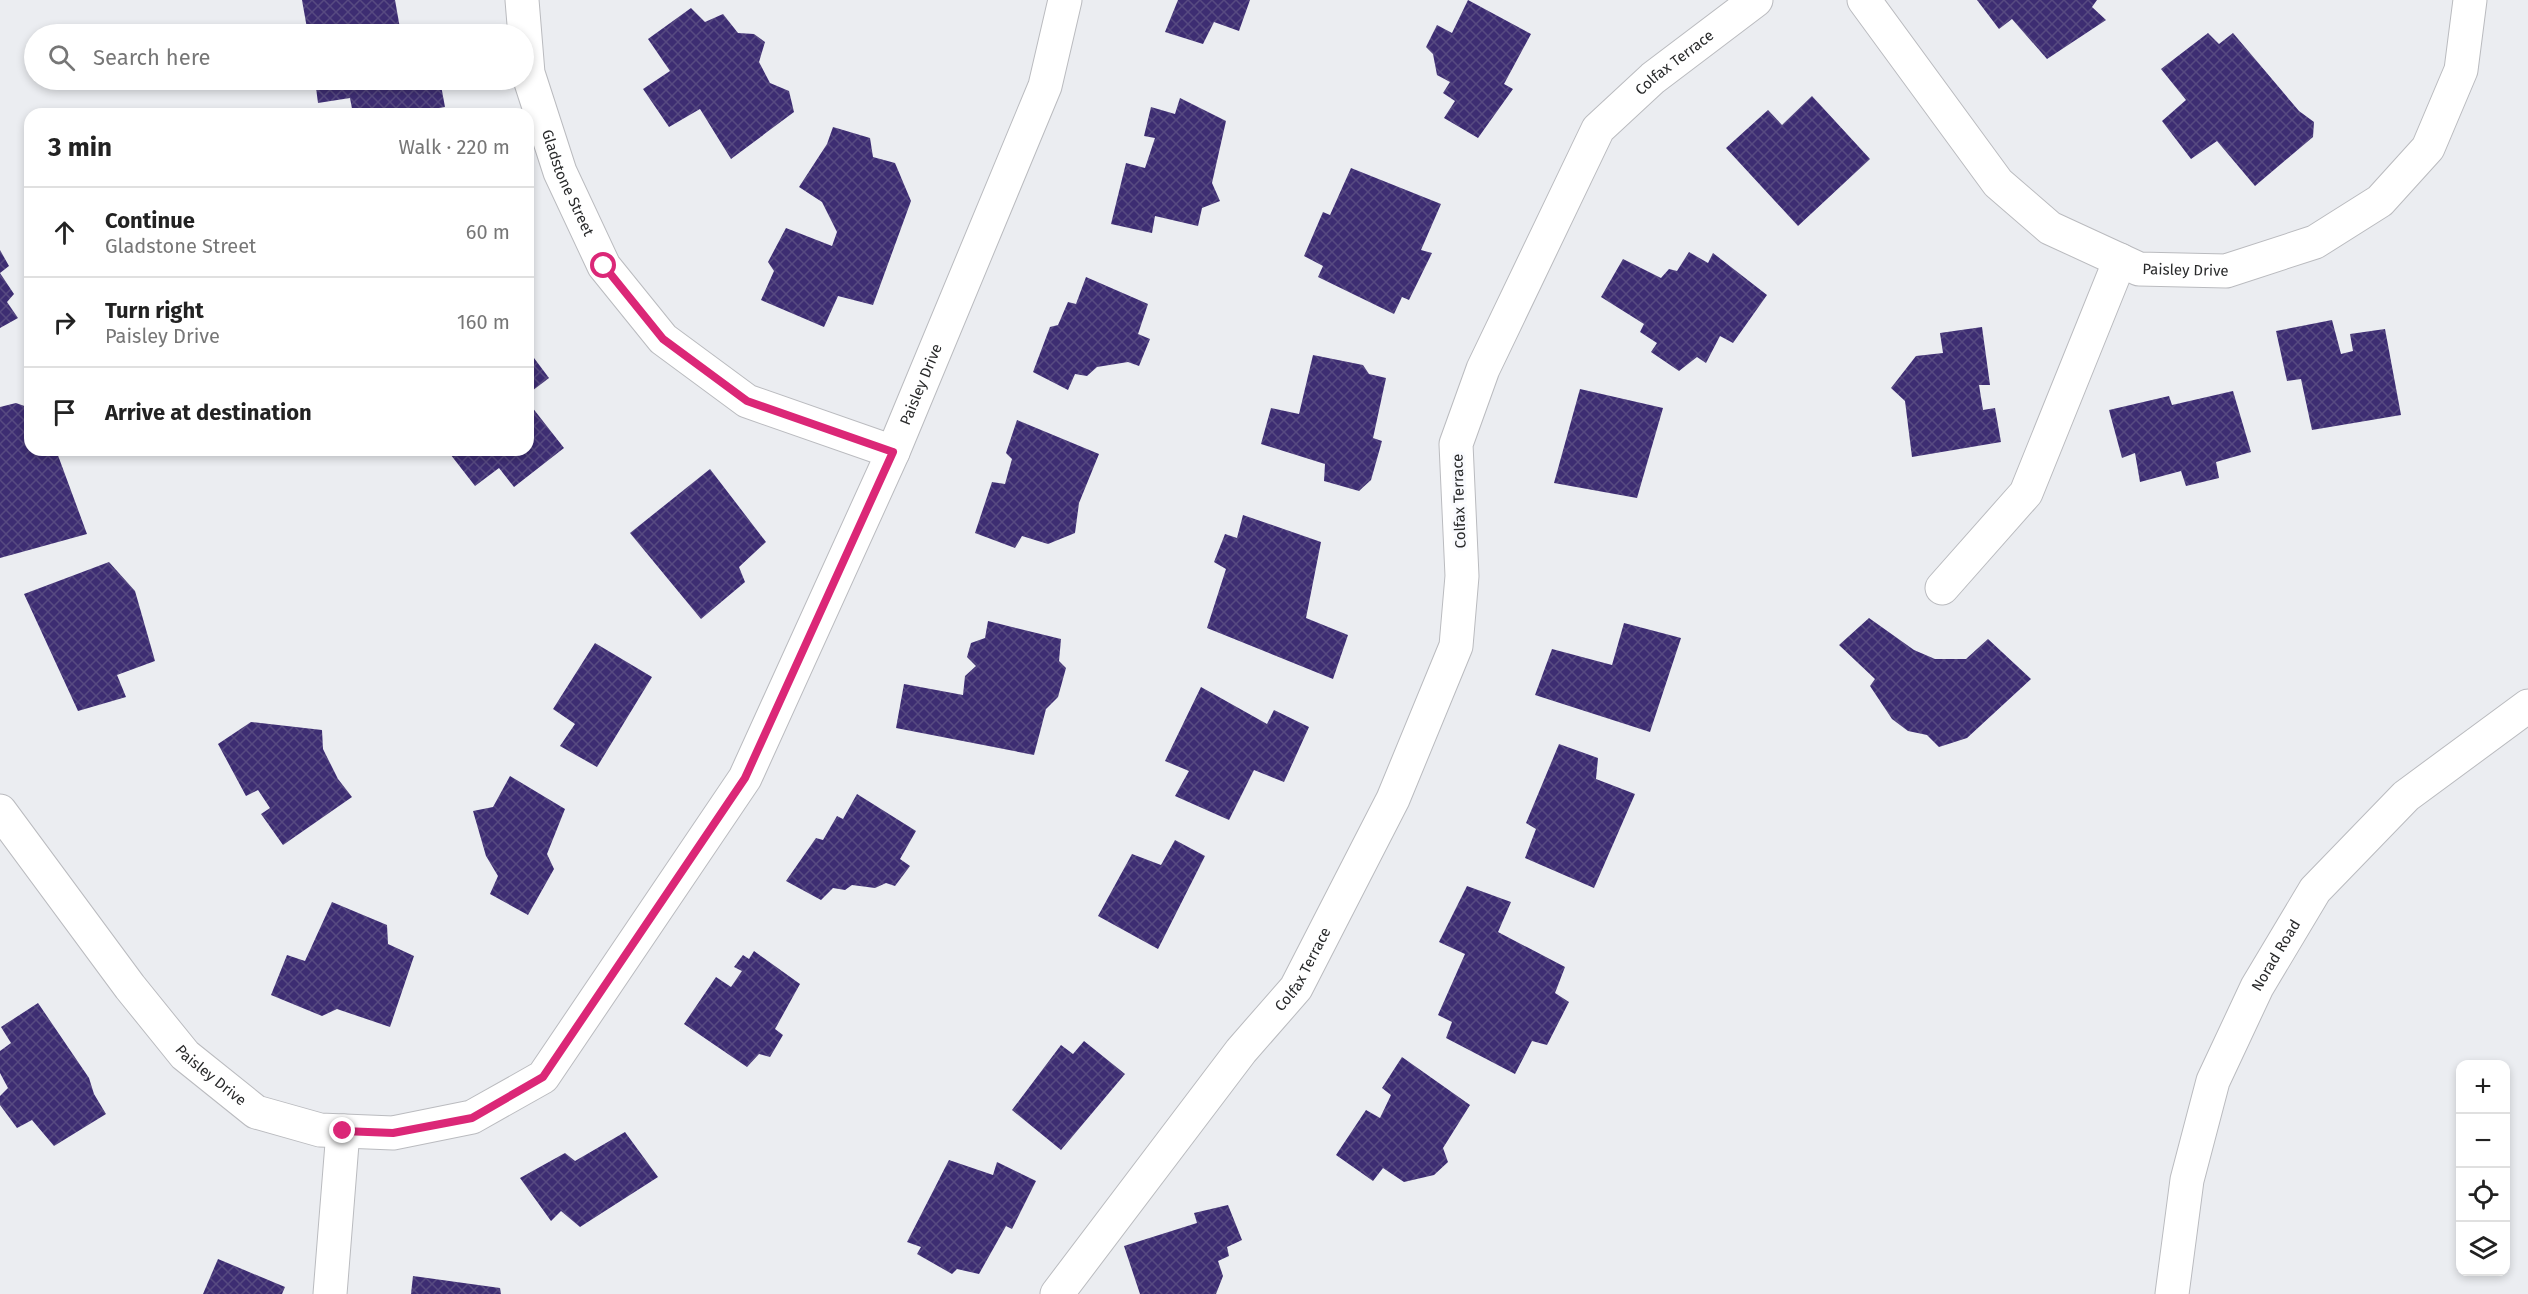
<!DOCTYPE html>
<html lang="en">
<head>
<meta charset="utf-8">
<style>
  body { margin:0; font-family:"Fira Sans",sans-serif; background:#f2f2f2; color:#222 }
  .controls { position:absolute; right:18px; bottom:18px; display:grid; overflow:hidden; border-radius:12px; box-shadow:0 3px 9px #0003 }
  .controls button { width:54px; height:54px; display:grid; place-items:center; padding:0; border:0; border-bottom:2px solid #e0e0e0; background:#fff; color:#222; font:30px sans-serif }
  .stop { position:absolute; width:18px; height:18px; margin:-14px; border:4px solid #db2777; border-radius:50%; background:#fff }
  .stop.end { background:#db2777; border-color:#fff; box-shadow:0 2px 6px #0008 }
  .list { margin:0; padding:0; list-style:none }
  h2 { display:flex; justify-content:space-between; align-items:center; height:78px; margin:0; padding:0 24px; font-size:26px }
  h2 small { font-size:20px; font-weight:400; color:#767676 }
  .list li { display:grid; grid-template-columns:39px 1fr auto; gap:18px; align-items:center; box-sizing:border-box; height:90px; padding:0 24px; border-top:2px solid #e0e0e0 }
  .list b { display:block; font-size:22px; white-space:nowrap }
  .list p { margin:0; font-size:20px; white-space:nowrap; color:#767676 }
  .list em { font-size:20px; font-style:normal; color:#767676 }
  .icon { flex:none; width:33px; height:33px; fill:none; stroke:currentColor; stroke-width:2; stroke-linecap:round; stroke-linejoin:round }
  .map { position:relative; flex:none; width:2528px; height:1294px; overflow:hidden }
  .search { position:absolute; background:#fff; box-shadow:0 3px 9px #0003; left:24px; top:24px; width:510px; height:66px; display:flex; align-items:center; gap:15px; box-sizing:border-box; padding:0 21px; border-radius:33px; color:#767676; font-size:22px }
  .panel { position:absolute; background:#fff; box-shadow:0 3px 9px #0003; left:24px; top:108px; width:510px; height:348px; border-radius:18px }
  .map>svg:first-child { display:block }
  .building { fill:url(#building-cross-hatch) }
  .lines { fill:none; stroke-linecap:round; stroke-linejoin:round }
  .minor-casing { stroke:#babbbf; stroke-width:35 }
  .minor { stroke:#fff; stroke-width:33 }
  .route { stroke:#db2777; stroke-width:8 }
  .labels { text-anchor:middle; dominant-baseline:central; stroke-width:6; stroke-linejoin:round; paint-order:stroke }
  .street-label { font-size:15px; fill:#292a2b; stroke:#f9fafe }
</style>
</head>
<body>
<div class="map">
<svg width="2528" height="1294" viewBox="0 0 2528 1294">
  <defs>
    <pattern id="building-cross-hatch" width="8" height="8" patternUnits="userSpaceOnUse" patternTransform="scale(1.5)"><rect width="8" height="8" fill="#3d2d72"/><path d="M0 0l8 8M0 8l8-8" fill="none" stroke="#574a81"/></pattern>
  </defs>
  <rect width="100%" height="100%" fill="#ebedf1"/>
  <g class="building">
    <polygon points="302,0 395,0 401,34 308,34"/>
    <polygon points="1178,0 1250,0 1239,31 1214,22 1203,44 1165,32"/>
    <polygon points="1468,0 1531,34 1504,84 1513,89 1478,138 1444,118 1455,101 1443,93 1450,82 1437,75 1433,54 1426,47 1437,25 1452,33"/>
    <polygon points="1977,0 2097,0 2092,7 2106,20 2047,59 2012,19 1999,29"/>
    <polygon points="691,8 705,22 723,14 738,33 754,34 765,42 759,62 770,83 789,91 794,112 731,159 700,109 669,127 643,89 670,71 648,39"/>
    <polygon points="2208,33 2219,44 2233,33 2299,111 2314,122 2313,137 2255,186 2217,141 2191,159 2162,121 2186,100 2161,69"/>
    <polygon points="315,80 440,80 445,107 402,114 353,114 350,98 318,103"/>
    <polygon points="1812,96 1870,159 1798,226 1726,148 1768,110 1782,125"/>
    <polygon points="1180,98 1226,121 1212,183 1220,201 1202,208 1198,226 1155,216 1152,233 1111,224 1126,163 1145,168 1155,138 1144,136 1151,107 1175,114"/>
    <polygon points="833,127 870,138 873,157 895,163 911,201 873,305 838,296 824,327 761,300 774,271 768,262 786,228 832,246 837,232 822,202 799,187 827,144"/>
    <polygon points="1351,168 1441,204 1421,250 1432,253 1409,300 1402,297 1394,314 1318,277 1323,266 1304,256 1323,212 1330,215"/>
    <polygon points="0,250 9,266 0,273"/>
    <polygon points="1689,252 1708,263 1713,253 1767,295 1733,343 1720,336 1706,363 1697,357 1679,371 1651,352 1657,343 1640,332 1644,324 1601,297 1623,259 1661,278 1669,269 1677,271"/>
    <polygon points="0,273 14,294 7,302 18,318 0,328"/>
    <polygon points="1086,277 1148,304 1138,334 1150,339 1139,366 1128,362 1097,367 1087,376 1075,374 1068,390 1033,372 1050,327 1058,325 1068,302 1076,304"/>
    <polygon points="2332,320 2341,354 2353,351 2350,334 2385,329 2401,415 2312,430 2301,379 2287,381 2276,331"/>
    <polygon points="1982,327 1990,385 1979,385 1983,410 1995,408 2001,442 1912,457 1905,401 1891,388 1916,356 1943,353 1940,333"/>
    <polygon points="528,350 549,378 528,394"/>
    <polygon points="1313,355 1363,365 1369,374 1386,378 1373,438 1382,441 1371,480 1359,491 1324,481 1325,464 1261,444 1271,408 1299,414"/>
    <polygon points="1580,389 1663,408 1637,498 1554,483"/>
    <polygon points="2233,391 2251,452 2216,462 2219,478 2186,486 2181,471 2140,482 2135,453 2122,458 2109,410 2169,396 2172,405"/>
    <polygon points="528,402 564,448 514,487 499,468 475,486 447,450 528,450"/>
    <polygon points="16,403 30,408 30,450 56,450 87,534 0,558 0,407"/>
    <polygon points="1017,420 1099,454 1079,503 1075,533 1048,544 1022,536 1015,548 975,533 992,482 1005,484 1012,459 1006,453"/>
    <polygon points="710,469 766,542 739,567 745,582 701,619 630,533"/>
    <polygon points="1243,515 1321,542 1306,618 1348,635 1333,679 1207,628 1226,569 1214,562 1225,534 1237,538"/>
    <polygon points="109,562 135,591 155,661 117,675 126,697 78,711 24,594"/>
    <polygon points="1869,618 1914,650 1935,659 1966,659 1988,639 2031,679 1967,738 1939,747 1927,735 1908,731 1892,719 1870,686 1875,679 1839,645"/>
    <polygon points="988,621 1061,639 1059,661 1066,668 1058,697 1046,709 1034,755 896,728 904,684 963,695 965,676 976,666 967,657 971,643 985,638"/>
    <polygon points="1624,623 1681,638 1650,732 1535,695 1552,649 1612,665"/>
    <polygon points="595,643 652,677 597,767 560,746 575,724 553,709"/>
    <polygon points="1201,687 1267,724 1274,710 1309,727 1284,782 1254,770 1229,820 1175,796 1189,771 1165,761"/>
    <polygon points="251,722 322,730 323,749 338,779 352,797 283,845 261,814 270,808 258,790 246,796 218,744"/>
    <polygon points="1559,744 1598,758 1596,779 1635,794 1594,888 1525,858 1536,829 1526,823"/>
    <polygon points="510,776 565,809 547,854 554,869 528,915 490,894 498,876 486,856 473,811 493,807"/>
    <polygon points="857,794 916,831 900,859 910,866 895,886 886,883 875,888 852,885 845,890 833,888 821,900 786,881 816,838 823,840 837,816 843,819"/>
    <polygon points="1175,840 1205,856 1158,949 1098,916 1132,854 1161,865"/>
    <polygon points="1467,886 1511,902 1498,932 1565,967 1555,993 1569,1002 1547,1045 1532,1041 1515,1074 1446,1038 1452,1022 1438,1015 1465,954 1439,942"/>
    <polygon points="332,902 387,925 388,944 414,956 390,1027 337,1009 322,1016 271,995 287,955 305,961"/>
    <polygon points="754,951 800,984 775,1029 783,1035 770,1057 759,1054 747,1067 684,1024 716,977 731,987 742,971 734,967 743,955 749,959"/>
    <polygon points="38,1003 89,1078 94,1094 106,1114 54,1146 32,1120 17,1128 0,1105 0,1096 8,1088 0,1073 0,1051 11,1043 1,1027"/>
    <polygon points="1084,1041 1125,1074 1061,1150 1012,1110 1061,1045 1073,1054"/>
    <polygon points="1402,1057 1470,1105 1443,1148 1448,1162 1434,1175 1404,1182 1383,1168 1373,1181 1336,1155 1366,1110 1380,1118 1391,1095 1382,1088"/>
    <polygon points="625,1132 658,1177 580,1227 561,1211 551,1221 520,1178 565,1153 575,1161"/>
    <polygon points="949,1160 993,1175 997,1162 1036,1181 1012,1229 1006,1226 979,1274 957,1269 952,1274 917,1254 921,1247 907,1242"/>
    <polygon points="1228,1205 1242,1240 1227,1247 1229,1256 1218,1261 1223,1276 1216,1294 1140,1294 1124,1246 1197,1223 1194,1213"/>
    <polygon points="218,1259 285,1287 282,1294 203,1294"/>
    <polygon points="413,1276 500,1288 501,1294 411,1294"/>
  </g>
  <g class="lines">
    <g class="minor-casing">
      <g id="minor">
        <path id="s1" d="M522,0L528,73L560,172L604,266L663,339L747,401L893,452"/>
        <path id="s2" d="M1864,0L1998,183L2050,228L2139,269L2226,271L2315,242L2380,201L2428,148L2461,70L2470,0"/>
        <polyline points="1942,588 2026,493 2120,260"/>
        <path id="s3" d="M0,811L130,987L185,1055L256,1112L320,1130L393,1133L472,1117L543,1077L745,778L893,452L1045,86L1065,0"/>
        <polyline points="330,1294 343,1131"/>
        <path id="s4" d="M1057,1294L1241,1051L1296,988L1393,799L1456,646L1462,576L1456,444L1483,369L1598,129L1653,78L1756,0"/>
        <path id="s5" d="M2172,1294L2187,1180L2213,1081L2257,987L2315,890L2406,796L2528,706"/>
      </g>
    </g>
    <use href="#minor" class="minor"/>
  </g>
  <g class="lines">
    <polyline class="route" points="343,1131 393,1133 472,1118 543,1077 745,778 893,452 747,401 663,339 604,266"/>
  </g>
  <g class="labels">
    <g class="street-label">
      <text stroke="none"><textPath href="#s4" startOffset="1416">Colfax Terrace</textPath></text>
      <text stroke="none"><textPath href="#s1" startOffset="190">Gladstone Street</textPath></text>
      <text stroke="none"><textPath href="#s2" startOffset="440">Paisley Drive</textPath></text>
      <text stroke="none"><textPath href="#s3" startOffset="1491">Paisley Drive</textPath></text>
      <text transform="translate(1459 501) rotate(-92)">Colfax Terrace</text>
      <text stroke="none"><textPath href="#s5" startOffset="358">Norad Road</textPath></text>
      <text stroke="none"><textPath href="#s4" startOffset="408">Colfax Terrace</textPath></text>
      <text stroke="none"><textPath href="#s3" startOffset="339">Paisley Drive</textPath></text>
    </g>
  </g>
</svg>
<div class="controls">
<button>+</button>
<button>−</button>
<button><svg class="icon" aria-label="locate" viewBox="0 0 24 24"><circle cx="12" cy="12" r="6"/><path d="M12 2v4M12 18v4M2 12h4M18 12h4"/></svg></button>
<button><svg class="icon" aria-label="layers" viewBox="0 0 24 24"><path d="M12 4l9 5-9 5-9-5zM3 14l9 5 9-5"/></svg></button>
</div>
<div class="stop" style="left:604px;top:266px"></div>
<div class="stop end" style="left:343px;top:1131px"></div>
<div class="search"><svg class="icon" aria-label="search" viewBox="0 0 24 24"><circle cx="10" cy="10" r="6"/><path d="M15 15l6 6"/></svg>Search here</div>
<section class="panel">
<h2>3 min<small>Walk · 220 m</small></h2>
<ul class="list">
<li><svg class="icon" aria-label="ahead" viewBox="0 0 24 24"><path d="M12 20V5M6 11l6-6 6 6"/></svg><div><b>Continue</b><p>Gladstone Street</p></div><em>60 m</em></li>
<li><svg class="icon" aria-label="right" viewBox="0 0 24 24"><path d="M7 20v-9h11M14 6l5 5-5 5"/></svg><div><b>Turn right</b><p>Paisley Drive</p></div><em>160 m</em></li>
<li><svg class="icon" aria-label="arrive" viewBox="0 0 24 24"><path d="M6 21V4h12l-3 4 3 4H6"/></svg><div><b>Arrive at destination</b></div></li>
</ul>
</section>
</div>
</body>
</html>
